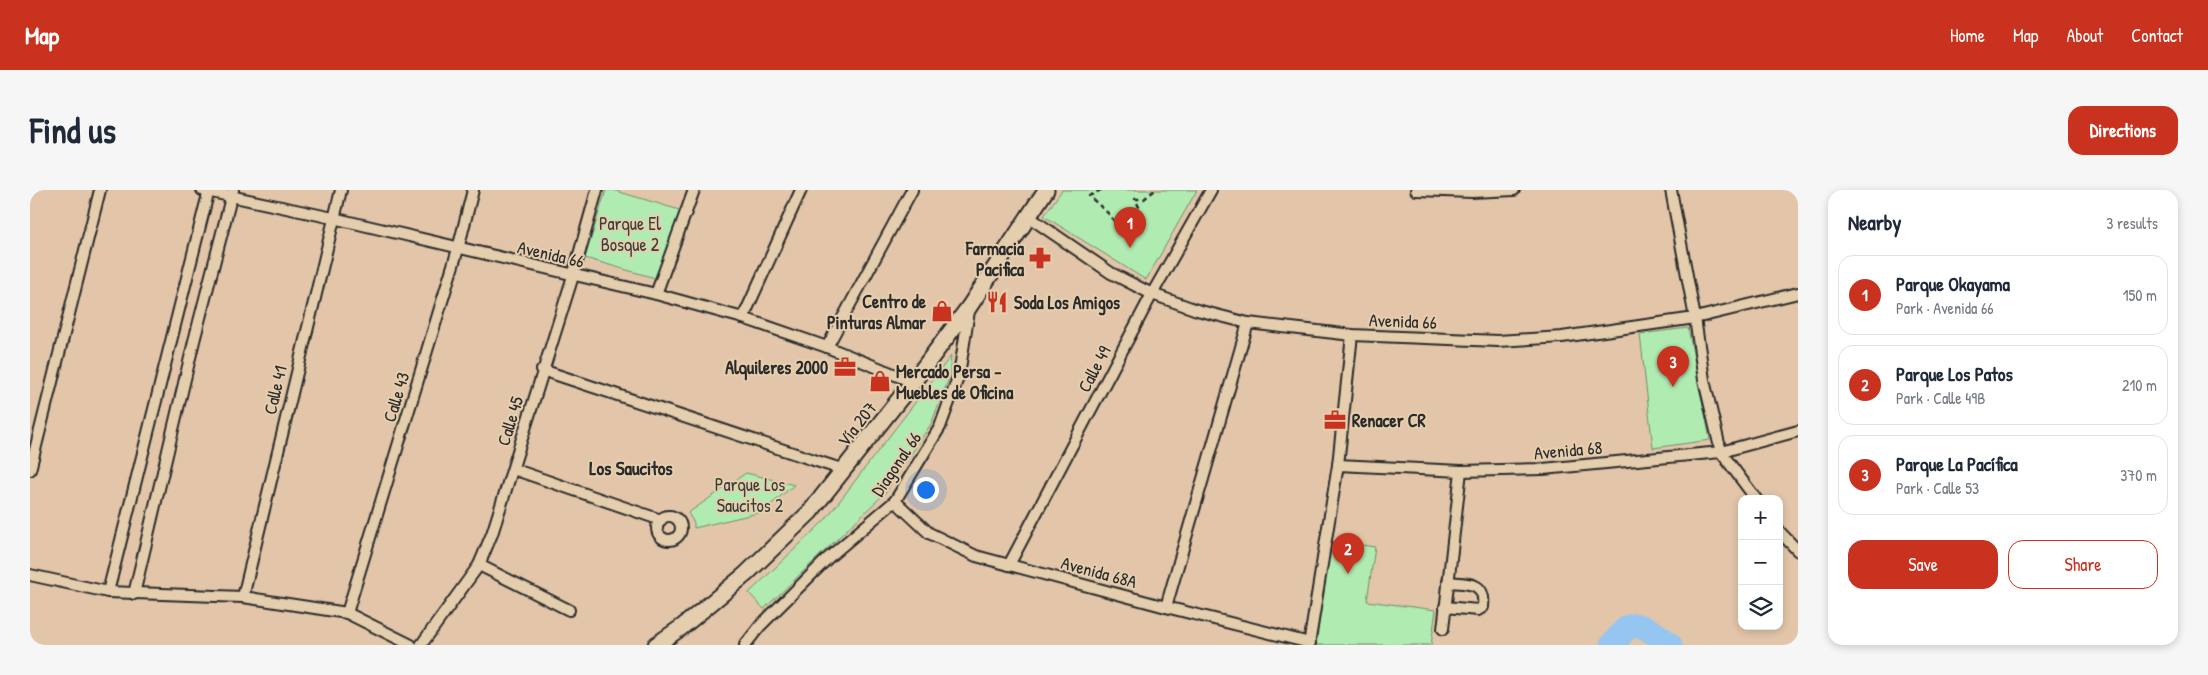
<!DOCTYPE html>
<html lang="en">
<head>
<meta charset="utf-8">
<style>
  body { margin:0; font-family:"Patrick Hand",sans-serif; background:#f6f6f7; color:#1f2937 }
  .controls { position:absolute; right:15px; bottom:15px; display:grid; overflow:hidden; border-radius:10px; box-shadow:0 2px 8px #0003 }
  .controls button { width:45px; height:45px; display:grid; place-items:center; padding:0; border:0; border-bottom:1px solid #e0e1e3; background:#fff; color:#1f2937; font:25px sans-serif }
  .you { position:absolute; left:895px; top:299px; width:18px; height:18px; margin:-12px; border:4px solid #fff; border-radius:50%; background:#1a73e8; box-shadow:0 0 0 8px #1a73e833 }
  .badge { display:grid; place-items:center; width:32px; height:32px; border-radius:50%; background:#c8321e; color:#fff; font-size:16px; font-weight:700 }
  .pin { position:absolute; translate:-50% -41px; filter:drop-shadow(0 1px 2px #0008) }
  .pin::after { content:''; position:absolute; top:26px; width:18px; height:15px; background:inherit; clip-path:polygon(0 0,100% 0,50% 100%) }
  .list { margin:0; padding:0; list-style:none }
  h2 { display:flex; justify-content:space-between; align-items:center; height:65px; margin:0; padding:0 20px; font-size:21px }
  h2 small { font-size:16px; font-weight:400; color:#747a83 }
  .list li { display:grid; grid-template-columns:32px 1fr auto; gap:15px; align-items:center; box-sizing:border-box; height:80px; margin:0 10px 10px; padding:0 10px; border:1px solid #e0e1e3; border-radius:15px }
  .list b { display:block; font-size:19px; white-space:nowrap }
  .list p { margin:0; font-size:16px; white-space:nowrap; color:#747a83 }
  .list em { font-size:16px; font-style:normal; color:#747a83 }
  .actions { display:flex; gap:10px; padding:15px 20px }
  .actions a { flex:1; padding:11px 0; border:1px solid #c8321e; border-radius:15px; text-align:center; font-size:18px; color:#c8321e }
  .actions .main { background:#c8321e; color:#fff }
  .icon { flex:none; width:28px; height:28px; fill:none; stroke:currentColor; stroke-width:2; stroke-linecap:round; stroke-linejoin:round }
  .map { position:relative; flex:none; width:1768px; height:455px; overflow:hidden; border-radius:15px }
  header { display:flex; align-items:center; gap:30px; box-sizing:border-box; height:70px; padding:0 25px; background:#c8321e; color:#fff }
  header strong { font-size:24px }
  nav { display:flex; gap:28px; margin-inline-start:auto; font-size:18px }
  .intro { display:flex; align-items:center; justify-content:space-between; box-sizing:border-box; height:120px; padding:0 30px }
  h1 { margin:0; font-size:35px }
  .button { padding:12px 22px; border-radius:15px; background:#c8321e; color:#fff; font-size:18px; font-weight:700 }
  main { display:flex; gap:30px; padding:0 30px }
  aside { flex:1; background:#fff; border-radius:15px; box-shadow:0 2px 8px #0003 }
  .map>svg:first-child { display:block }
  .green { fill:#b0ecb2; stroke:#6e8c6e }
  .lines { fill:none; stroke-linecap:round; stroke-linejoin:round }
  .river { stroke:#95c5f1; stroke-width:25 }
  .street-casing { stroke:#2b2b2b; stroke-width:14 }
  .secondary-casing { stroke:#2b2b2b; stroke-width:19 }
  .path { stroke:#2b2b2b; stroke-width:2.5; stroke-dasharray:5 4; stroke-linecap:butt }
  .street { stroke:#e5ceae; stroke-width:10 }
  .secondary { stroke:#e5ceae; stroke-width:15 }
  .labels { text-anchor:middle; dominant-baseline:central; stroke-width:4; stroke-linejoin:round; paint-order:stroke }
  .park-label { font-size:18px; fill:#383e38; stroke:#e5ceae }
  .poi-label { font-size:18px; font-weight:bold; fill:#2b2b2b; stroke:#e5ceae; text-anchor:end }
  .street-label { font-size:18px; fill:#2b2b2b; stroke:#e5ceae }
  .neighbourhood-label { font-size:19px; font-weight:bold; fill:#2b2b2b; stroke:#e5ceae }
</style>
</head>
<body>
<header>
<strong>Map</strong>
<nav><a>Home</a><a>Map</a><a>About</a><a>Contact</a></nav>
</header>
<div class="intro"><h1>Find us</h1><a class="button">Directions</a></div>
<main>
<div class="map">
<svg width="1768" height="455" viewBox="0 0 1768 455">
  <rect width="100%" height="100%" fill="#e3c6a9"/>
  <filter id="ink" filterUnits="userSpaceOnUse"><feTurbulence type="fractalNoise" baseFrequency=".02" numOctaves="2"/><feDisplacementMap in="SourceGraphic" scale="10" xChannelSelector="R" yChannelSelector="G"/><feConvolveMatrix kernelMatrix="1 2 1 2 8 2 1 2 1" color-interpolation-filters="sRGB"/></filter>
  <g filter="url(#ink)">
    <g class="green">
      <polygon points="576,0 583,0 656,22 632,90 555,68"/>
      <polygon points="1032,0 1167,0 1116,90 1014,26"/>
      <polygon points="1658,138 1680,250 1623,258 1610,144"/>
      <polygon points="921,166 919,188 901,234 855,303 734,419 719,403 795,330"/>
      <polygon points="716,283 764,295 732,322 664,338 664,333 658,323"/>
      <polygon points="1301,351 1345,357 1337,411 1406,420 1401,455 1286,455"/>
    </g>
    <g class="lines">
      <path class="river" d="M1582,455C1587,450 1593,440 1599,437C1612,431 1631,448 1640,455"/>
      <g class="street-casing">
        <g id="street">
          <polyline points="172,0 303,28 626,104 713,128 797,157 883,192"/>
          <polyline points="1386,0 1442,2 1484,0"/>
          <polyline points="1641,0 1665,128 1674,190 1691,262 1726,309"/>
          <polyline points="999,27 1081,83 1122,104 1167,120 1218,133 1322,145 1468,151 1532,147 1665,128 1768,103"/>
          <polyline points="626,104 664,0"/>
          <polyline points="713,128 771,0"/>
          <polyline points="797,157 882,0"/>
          <polyline points="512,180 814,280"/>
          <polyline points="1308,275 1431,281 1513,279 1691,262 1768,241"/>
          <polyline points="483,279 631,330"/>
          <polyline points="0,280 70,0"/>
          <polyline points="865,311 899,343 946,366 1136,417 1280,453"/>
          <circle cx="639" cy="338" r="12"/>
          <polyline points="1749,341 1768,361"/>
          <polyline points="449,375 539,420"/>
          <polyline points="979,375 1122,104 1181,0"/>
          <polyline points="0,385 78,402 213,407 317,423 381,455"/>
          <polyline points="78,402 179,0"/>
          <polyline points="104,404 164,151 203,0"/>
          <polyline points="213,407 311,0"/>
          <polyline points="1136,417 1218,133"/>
          <path d="M1415,417L1448,420L1453,417C1456,391 1438,394 1418,392"/>
          <polyline points="317,423 428,59 443,0"/>
          <polyline points="1413,439 1431,281"/>
          <polyline points="391,455 449,375 462,344 543,86 567,0"/>
          <polyline points="715,455 730,436 798,368 865,311 910,237 929,185 939,121"/>
          <polyline points="1279,455 1308,275 1322,145"/>
        </g>
      </g>
      <g class="secondary-casing">
        <polyline id="secondary" points="626,455 652,437 716,384 780,322 883,192 939,117 1016,0"/>
      </g>
      <polyline class="path" points="1071,0 1059,6 1080,25 1095,47 1115,29 1105,9 1114,9 1125,0"/>
      <use href="#street" class="street"/>
      <use href="#secondary" class="secondary"/>
    </g>
  </g>
  <defs>
    <g id="pharmacy-bare" transform="scale(1.725)"><path d="M-2-6h4v4h4v4h-4v4h-4v-4h-4v-4h4Z" fill="#c8321e" stroke="#e5ceae" stroke-width="2.5" paint-order="stroke"/></g>
    <g id="restaurant-bare" transform="scale(1.725)"><path d="M-5-6h1v4h1v-4h1v4h1v-4h1v5L-1.5 .5V6h-2V.5L-5-1ZM5-6V6H3V1.5H1.5Q1.5-4 5-6Z" fill="#c8321e" stroke="#e5ceae" stroke-width="2.5" paint-order="stroke"/></g>
    <g id="shop-bare" transform="scale(1.725)"><path d="M-5-2.5h2.3a2.7 3.5 0 0 1 5.4 0H5L5.5 6h-11ZM-1.5-2.5h3a1.5 2.3 0 0 0-3 0Z" fill="#c8321e" stroke="#e5ceae" stroke-width="2.5" paint-order="stroke"/></g>
    <g id="office-bare" transform="scale(1.725)"><path d="M-6-3h4V-5.5h4V-3h4V5H-6ZM-1-4.5V-3h2v-1.5ZM-6 0V1H6V0Z" fill="#c8321e" stroke="#e5ceae" stroke-width="2.5" paint-order="stroke"/></g>
  </defs>
  <g fill-rule="evenodd">
    <use href="#pharmacy-bare" x="1010" y="68"/>
    <use href="#restaurant-bare" x="967" y="112"/>
    <use href="#shop-bare" x="912" y="121"/>
    <use href="#office-bare" x="815" y="177"/>
    <use href="#shop-bare" x="850" y="191"/>
    <use href="#office-bare" x="1305" y="230"/>
  </g>
  <g class="labels">
    <g class="park-label">
      <text x="600" y="33">Parque El<tspan x="600" dy="21">Bosque 2</tspan></text>
      <text x="720" y="294">Parque Los<tspan x="720" dy="21">Saucitos 2</tspan></text>
    </g>
    <g class="poi-label">
      <text x="994" y="58">Farmacia<tspan x="994" dy="21">Pacifica</tspan></text>
      <text x="896" y="111">Centro de<tspan x="896" dy="21">Pinturas Almar</tspan></text>
      <text x="984" y="112" text-anchor="start">Soda Los Amigos</text>
      <text x="798" y="177">Alquileres 2000</text>
      <text x="866" y="181" text-anchor="start">Mercado Persa -<tspan x="866" dy="21">Muebles de Oficina</tspan></text>
      <text x="1322" y="230" text-anchor="start">Renacer CR</text>
    </g>
    <g class="street-label">
      <text transform="translate(521 64) rotate(13)">Avenida 66</text>
      <text transform="translate(1373 131) rotate(2)">Avenida 66</text>
      <text transform="translate(1064 179) rotate(-62)">Calle 49</text>
      <text transform="translate(245 200) rotate(-77)">Calle 41</text>
      <text transform="translate(366 207) rotate(-73)">Calle 43</text>
      <text transform="translate(480 231) rotate(-73)">Calle 45</text>
      <text transform="translate(827 234) rotate(-52)">Vía 207</text>
      <text transform="translate(1538 260) rotate(-5)">Avenida 68</text>
      <text transform="translate(866 274) rotate(-56)">Diagonal 66</text>
      <text transform="translate(1069 382) rotate(15)">Avenida 68A</text>
    </g>
    <g class="neighbourhood-label">
      <text x="601" y="278">Los Saucitos</text>
    </g>
  </g>
</svg>
<div class="controls">
<button>+</button>
<button>−</button>
<button><svg class="icon" aria-label="layers" viewBox="0 0 24 24"><path d="M12 4l9 5-9 5-9-5zM3 14l9 5 9-5"/></svg></button>
</div>
<div class="you"></div>
<div class="pin badge" style="left:1100px;top:58px">1</div>
<div class="pin badge" style="left:1318px;top:384px">2</div>
<div class="pin badge" style="left:1643px;top:197px">3</div>
</div>
<aside>
<h2>Nearby<small>3 results</small></h2>
<ul class="list">
<li><span class="badge">1</span><div><b>Parque Okayama</b><p>Park · Avenida 66</p></div><em>150 m</em></li>
<li><span class="badge">2</span><div><b>Parque Los Patos</b><p>Park · Calle 49B</p></div><em>210 m</em></li>
<li><span class="badge">3</span><div><b>Parque La Pacífica</b><p>Park · Calle 53</p></div><em>370 m</em></li>
</ul>
<div class="actions"><a class="main">Save</a><a>Share</a></div>
</aside>
</main>
</body>
</html>
